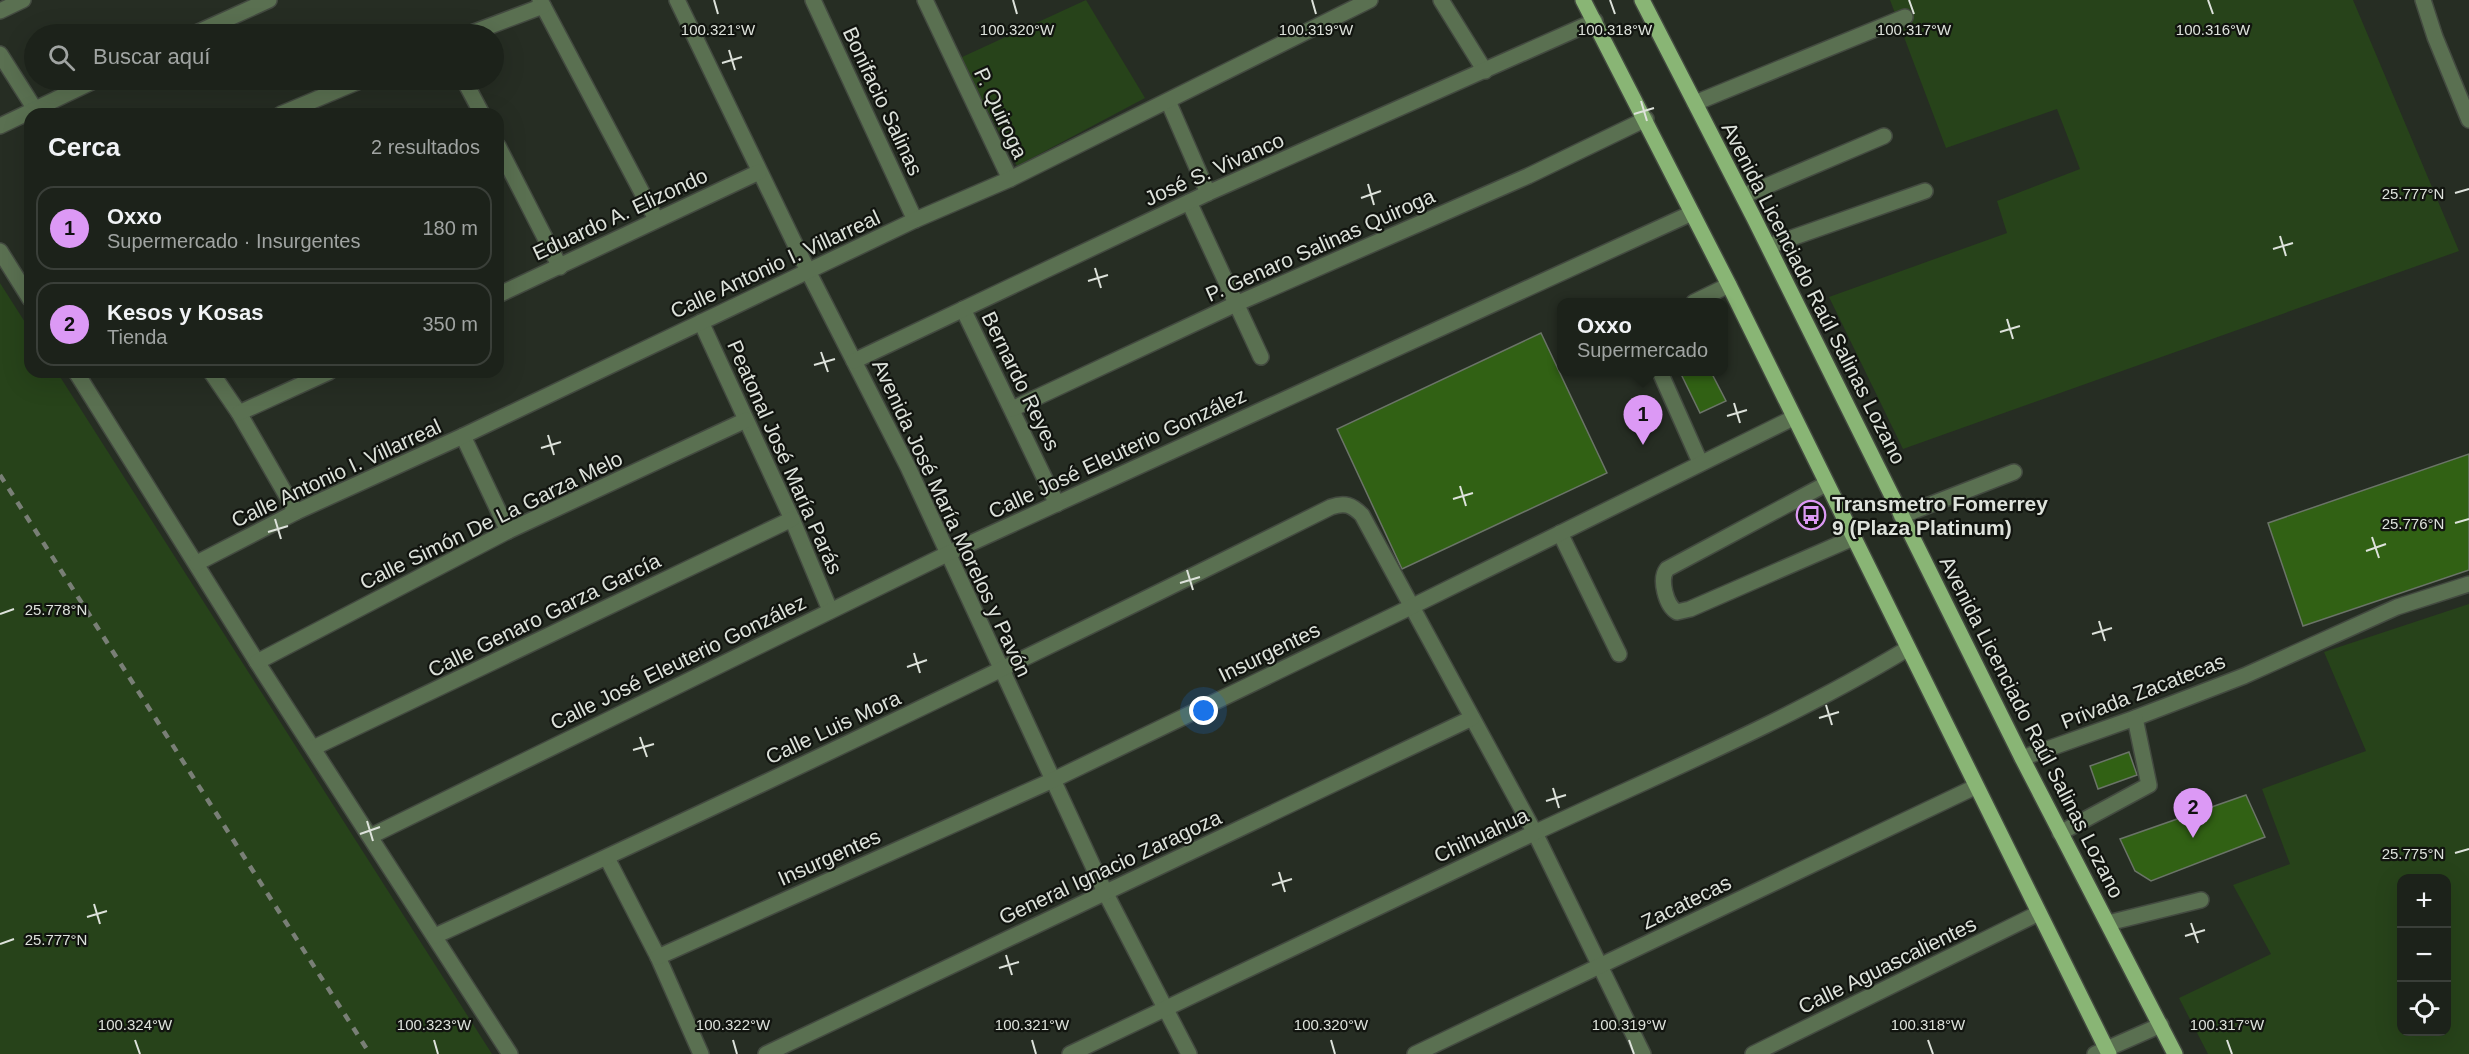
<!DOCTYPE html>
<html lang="es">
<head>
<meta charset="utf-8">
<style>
  body { margin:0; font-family:Helvetica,sans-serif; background:#292f27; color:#f1f3f6 }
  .controls { position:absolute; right:18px; bottom:18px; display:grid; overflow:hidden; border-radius:12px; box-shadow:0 6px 24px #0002 }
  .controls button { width:54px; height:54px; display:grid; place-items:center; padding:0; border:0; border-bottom:2px solid #3a3f39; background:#1c221a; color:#f1f3f6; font:30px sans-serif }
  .you { position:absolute; left:1204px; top:711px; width:21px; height:21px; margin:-15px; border:4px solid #fff; border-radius:50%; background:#1a73e8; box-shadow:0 0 0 9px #1a73e833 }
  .badge { display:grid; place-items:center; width:39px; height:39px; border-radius:50%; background:#dc99f5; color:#111; font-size:20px; font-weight:700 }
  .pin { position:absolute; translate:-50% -50px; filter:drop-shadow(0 2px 3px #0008) }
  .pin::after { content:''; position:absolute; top:32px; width:21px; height:18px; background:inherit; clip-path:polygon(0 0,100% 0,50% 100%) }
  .popup { position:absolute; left:1557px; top:298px; width:171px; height:78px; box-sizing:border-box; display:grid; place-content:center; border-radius:12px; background:#1c221a; filter:drop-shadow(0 2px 4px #0005); font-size:20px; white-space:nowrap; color:#a0a4a2 }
  .popup b { font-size:22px; color:#f1f3f6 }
  .popup::after { content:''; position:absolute; left:50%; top:100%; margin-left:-12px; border:12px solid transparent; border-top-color:#1c221a }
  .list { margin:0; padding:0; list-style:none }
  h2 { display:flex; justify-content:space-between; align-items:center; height:78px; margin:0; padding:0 24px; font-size:26px }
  h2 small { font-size:20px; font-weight:400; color:#a0a4a2 }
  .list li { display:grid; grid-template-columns:39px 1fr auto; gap:18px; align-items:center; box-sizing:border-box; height:84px; margin:0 12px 12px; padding:0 12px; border:2px solid #3a3f39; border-radius:18px }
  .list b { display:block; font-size:22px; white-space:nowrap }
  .list p { margin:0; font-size:20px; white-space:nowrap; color:#a0a4a2 }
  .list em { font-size:20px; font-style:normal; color:#a0a4a2 }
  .icon { flex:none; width:33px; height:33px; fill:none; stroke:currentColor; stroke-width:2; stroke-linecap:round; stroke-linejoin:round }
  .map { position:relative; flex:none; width:2469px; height:1054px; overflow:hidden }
  .search { position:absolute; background:#1c221a; box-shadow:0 6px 24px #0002; left:24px; top:24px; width:480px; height:66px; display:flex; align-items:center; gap:15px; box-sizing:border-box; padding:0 21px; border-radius:33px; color:#a0a4a2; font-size:22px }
  .panel { position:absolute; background:#1c221a; box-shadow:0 6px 24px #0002; left:24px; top:108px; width:480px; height:270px; border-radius:18px }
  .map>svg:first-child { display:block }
  .green { fill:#27431a; fill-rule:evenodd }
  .building { fill:#316114; stroke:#6b7468; stroke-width:1.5 }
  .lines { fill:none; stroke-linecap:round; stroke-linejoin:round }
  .minor-casing { stroke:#434a40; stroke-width:18 }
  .major-casing { stroke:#434a40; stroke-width:18 }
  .minor { stroke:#5a7051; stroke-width:15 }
  .major { stroke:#89b575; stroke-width:15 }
  .rail { stroke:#797f76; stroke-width:4.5; stroke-dasharray:8 8; stroke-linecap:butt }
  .ticks { fill:none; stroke:#dde2db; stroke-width:2 }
  .labels { text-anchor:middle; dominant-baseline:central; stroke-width:4.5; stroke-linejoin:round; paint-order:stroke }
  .street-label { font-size:21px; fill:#dde2db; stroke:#11140f }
  .poi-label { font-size:21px; font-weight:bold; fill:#dde2db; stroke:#11140f; text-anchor:start }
  .ticks-label { font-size:15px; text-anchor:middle; fill:#dde2db; stroke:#11140f; stroke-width:4.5; stroke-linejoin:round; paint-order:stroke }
</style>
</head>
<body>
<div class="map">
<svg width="2469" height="1054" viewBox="0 0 2469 1054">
  <rect width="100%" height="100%" fill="#262d23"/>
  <g class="green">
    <polygon points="1086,0 1145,98 1017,166 960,58"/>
    <polygon points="1890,0 2353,0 2459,251 1903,449 1829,297 2007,233 1997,201 2080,169 2057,109 1946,148"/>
    <polygon points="0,283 30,330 30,372 57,372 492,1054 0,1054"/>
    <path d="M2469,604V1054H2208L2179,998L2271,954L2233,885L2290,864L2262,789L2366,751L2324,652ZM2446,878V1032H2402V878Z"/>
  </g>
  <g class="building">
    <polygon points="1541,333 1607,473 1402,569 1337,429"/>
    <polygon points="1680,372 1711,372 1726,401 1700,413"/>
    <polygon points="2469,454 2469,570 2303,626 2268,523"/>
    <polygon points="2129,752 2137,775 2098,789 2090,766"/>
    <polygon points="2246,795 2265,837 2151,881 2135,871 2120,839"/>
  </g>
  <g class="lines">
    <g class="minor-casing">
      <g id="minor">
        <polyline points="540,0 656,219"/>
        <polyline points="677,0 808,271 908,467 1105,892 1189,1054"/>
        <polyline points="813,0 915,220"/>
        <polyline points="925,0 1010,179"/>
        <polyline points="1441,0 1485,71"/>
        <polyline points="2423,0 2435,37 2469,120"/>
        <polyline points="0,11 23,0"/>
        <polyline points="194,34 269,0"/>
        <polyline points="469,34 543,6"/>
        <polyline points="0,54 38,114"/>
        <polyline points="464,80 482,114"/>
        <polyline points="1168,101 1208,193"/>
        <polyline points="1695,103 1905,17"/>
        <polyline points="281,114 362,80"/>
        <polyline points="0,126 96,80"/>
        <polyline points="498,146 560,267"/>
        <polyline points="1743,196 1884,136"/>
        <polyline points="1189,202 1261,357"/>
        <polyline points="1769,246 1925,191"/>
        <polyline points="0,251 30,299"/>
        <polyline points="498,295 759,172"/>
        <polyline points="1694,302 1729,285"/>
        <polyline points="963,309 1057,504"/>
        <polyline points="701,322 792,519 830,610"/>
        <polyline points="854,361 1208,193 1595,21"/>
        <polyline points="76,372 257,662 510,1054"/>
        <polyline points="211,372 239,413 296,512"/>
        <polyline points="1660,372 1700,462"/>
        <polyline points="1012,409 1238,303 1528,176 1646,119"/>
        <polyline points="239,413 329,372"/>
        <polyline points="463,436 508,531"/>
        <path d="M1826,484L1667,569C1659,579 1666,606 1677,612L1690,609L1853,538"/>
        <polyline points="1901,516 2014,472"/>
        <polyline points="1560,533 1619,654"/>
        <polyline points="197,563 296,512 463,436 915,220 1010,179 1370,0"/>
        <polyline points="257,662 508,531 746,420"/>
        <polyline points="313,748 792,519"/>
        <polyline points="2022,758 2135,718 2244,676 2397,607 2469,584"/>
        <polyline points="2060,833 2149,785 2135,718"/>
        <polyline points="371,836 947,554 1692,213"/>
        <polyline points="607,858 658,957 701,1054"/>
        <polyline points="2108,923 2201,900"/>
        <path d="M435,936C736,799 1034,655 1331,507C1345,502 1352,505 1362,515L1535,833L1643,1054"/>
        <polyline points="658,957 1053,780 1413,606 1793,418"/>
        <polyline points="766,1054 1472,718"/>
        <path d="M1070,1054C1225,981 1379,906 1534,833C1660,774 1788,721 1907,649"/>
        <polyline points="1415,1054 1975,787"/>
        <polyline points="1753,1054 2039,913"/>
        <polyline points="2095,1054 2161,1025"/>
      </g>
    </g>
    <g class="major-casing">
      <g id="major">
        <polyline points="1583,0 1729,285 2109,1054"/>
        <polyline points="1642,0 1754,218 2022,758 2175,1054"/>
      </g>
    </g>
    <use href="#minor" class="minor"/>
    <use href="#major" class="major"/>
    <polyline class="rail" points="0,475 370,1054"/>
  </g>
  <path class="ticks" d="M714,0L718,14M1013,0L1017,14M1312,0L1316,14M1610,0L1615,14M1909,0L1914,14M2208,0L2213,14M729,50L735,70M722,63L742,57M1641,101L1647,121M1634,114L1654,108M1368,184L1374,205M2455,193L2469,189M1361,198L1381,191M2280,236L2286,256M2273,249L2293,243M1095,268L1101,288M1088,281L1108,275M2007,319L2013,339M2000,332L2020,326M821,352L828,372M814,365L835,359M1734,403L1740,423M1727,416L1747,410M548,435L554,455M541,448L561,442M1460,486L1466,506M1453,499L1473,493M275,519L281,539M2455,523L2469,519M268,532L288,526M2372,537L2379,558M2366,551L2386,544M1187,570L1193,590M1180,583L1200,577M0,614L14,609M2099,621L2105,641M2092,634L2112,628M914,653L920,673M907,667L927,660M1826,705L1832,725M1819,718L1839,712M640,737L647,757M633,750L654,744M1553,788L1559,808M1546,801L1566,795M367,821L373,841M360,834L380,827M2455,853L2469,849M1279,872L1285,892M1272,885L1292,879M94,904L100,924M87,917L107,911M2191,923L2198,943M2185,936L2205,930M0,944L14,939M1006,955L1012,975M999,968L1019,962M135,1040L140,1054M434,1040L438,1054M733,1040L737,1054M1032,1040L1036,1054M1331,1040L1335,1054M1629,1040L1634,1054M1928,1040L1933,1054M2227,1040L2232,1054"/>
  <defs>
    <g id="bus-ring" transform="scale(1.5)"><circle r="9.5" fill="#11140f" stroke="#dc99f5" stroke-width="1.5"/><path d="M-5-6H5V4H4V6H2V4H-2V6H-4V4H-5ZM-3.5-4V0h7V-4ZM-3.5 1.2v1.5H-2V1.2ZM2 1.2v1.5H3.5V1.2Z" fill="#dc99f5"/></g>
  </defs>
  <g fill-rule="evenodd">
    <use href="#bus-ring" x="1811" y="515"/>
  </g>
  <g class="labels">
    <g class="street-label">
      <text transform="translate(883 101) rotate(65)">Bonifacio Salinas</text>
      <text transform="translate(1001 113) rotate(65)">P. Quiroga</text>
      <text transform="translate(1214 169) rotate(-24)">José S. Vivanco</text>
      <text transform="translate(620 214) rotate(-25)">Eduardo A. Elizondo</text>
      <text transform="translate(1320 245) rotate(-24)">P. Genaro Salinas Quiroga</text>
      <text transform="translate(775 264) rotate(-25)">Calle Antonio I. Villarreal</text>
      <text transform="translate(1814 293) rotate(63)">Avenida Licenciado Raúl Salinas Lozano</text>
      <text transform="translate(1021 381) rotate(64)">Bernardo Reyes</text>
      <text transform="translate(1117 453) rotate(-25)">Calle José Eleuterio González</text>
      <text transform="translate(785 457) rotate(66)">Peatonal José María Parás</text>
      <text transform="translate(336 473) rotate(-25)">Calle Antonio I. Villarreal</text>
      <text transform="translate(952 518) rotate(65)">Avenida José María Morelos y Pavón</text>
      <text transform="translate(491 520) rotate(-26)">Calle Simón De La Garza Melo</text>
      <text transform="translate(544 615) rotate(-26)">Calle Genaro Garza García</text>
      <text transform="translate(1269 652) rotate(-26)">Insurgentes</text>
      <text transform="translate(678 662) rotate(-26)">Calle José Eleuterio González</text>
      <text transform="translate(2143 691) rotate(-21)">Privada Zacatecas</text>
      <text transform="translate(833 727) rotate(-25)">Calle Luis Mora</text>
      <text transform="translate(2032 727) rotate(63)">Avenida Licenciado Raúl Salinas Lozano</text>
      <text transform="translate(1481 835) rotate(-25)">Chihuahua</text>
      <text transform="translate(829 857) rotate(-24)">Insurgentes</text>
      <text transform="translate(1110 867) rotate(-25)">General Ignacio Zaragoza</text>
      <text transform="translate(1686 902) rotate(-26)">Zacatecas</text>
      <text transform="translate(1887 965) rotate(-26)">Calle Aguascalientes</text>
    </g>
    <g class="poi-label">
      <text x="1832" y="503">Transmetro Fomerrey<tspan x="1832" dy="24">9 (Plaza Platinum)</tspan></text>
    </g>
  </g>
  <g class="ticks-label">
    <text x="718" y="35">100.321°W</text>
    <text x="1017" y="35">100.320°W</text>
    <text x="1316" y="35">100.319°W</text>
    <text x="1615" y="35">100.318°W</text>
    <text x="1914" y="35">100.317°W</text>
    <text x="2213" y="35">100.316°W</text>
    <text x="2413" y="199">25.777°N</text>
    <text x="2413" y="529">25.776°N</text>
    <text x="56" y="615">25.778°N</text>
    <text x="2413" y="859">25.775°N</text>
    <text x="56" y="945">25.777°N</text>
    <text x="135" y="1030">100.324°W</text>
    <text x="434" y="1030">100.323°W</text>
    <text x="733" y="1030">100.322°W</text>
    <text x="1032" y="1030">100.321°W</text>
    <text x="1331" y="1030">100.320°W</text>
    <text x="1629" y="1030">100.319°W</text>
    <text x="1928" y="1030">100.318°W</text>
    <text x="2227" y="1030">100.317°W</text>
  </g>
</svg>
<div class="controls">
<button>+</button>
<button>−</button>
<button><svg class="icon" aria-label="locate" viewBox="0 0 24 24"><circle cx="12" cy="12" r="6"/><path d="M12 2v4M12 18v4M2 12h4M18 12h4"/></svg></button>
</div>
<div class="you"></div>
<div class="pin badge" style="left:1643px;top:445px">1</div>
<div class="popup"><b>Oxxo</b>Supermercado</div>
<div class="pin badge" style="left:2193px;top:838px">2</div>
<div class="search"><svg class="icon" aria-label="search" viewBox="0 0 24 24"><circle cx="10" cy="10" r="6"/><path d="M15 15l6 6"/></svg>Buscar aquí</div>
<section class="panel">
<h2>Cerca<small>2 resultados</small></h2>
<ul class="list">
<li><span class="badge">1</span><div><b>Oxxo</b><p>Supermercado · Insurgentes</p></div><em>180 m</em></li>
<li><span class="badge">2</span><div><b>Kesos y Kosas</b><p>Tienda</p></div><em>350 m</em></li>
</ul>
</section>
</div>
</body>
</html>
